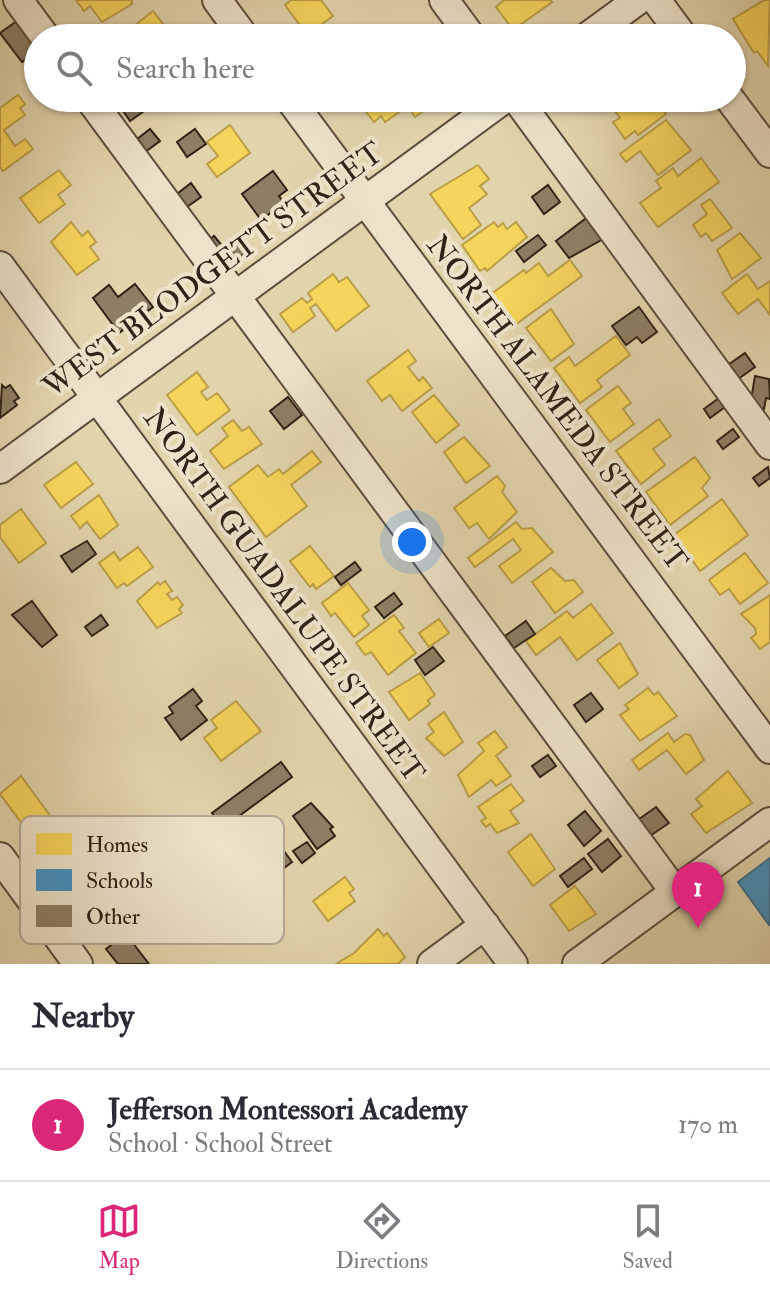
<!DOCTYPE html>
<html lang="en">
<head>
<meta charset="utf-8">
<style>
  body { margin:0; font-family:"IM FELL Double Pica",serif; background:#f7f7f7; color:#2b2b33 }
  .you { position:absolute; left:412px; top:542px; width:28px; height:28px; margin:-20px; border:6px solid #fff; border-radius:50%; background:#1a73e8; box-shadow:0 0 0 12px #1a73e833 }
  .badge { display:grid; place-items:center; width:52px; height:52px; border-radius:50%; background:#db2777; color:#fff; font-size:26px; font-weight:700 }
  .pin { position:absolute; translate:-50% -66px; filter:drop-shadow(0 2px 4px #0008) }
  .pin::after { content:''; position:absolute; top:42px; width:28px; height:24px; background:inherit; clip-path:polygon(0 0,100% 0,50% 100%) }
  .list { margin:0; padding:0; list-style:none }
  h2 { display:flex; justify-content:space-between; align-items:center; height:104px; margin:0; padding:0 32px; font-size:34px }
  h2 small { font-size:26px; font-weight:400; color:#7c7c81 }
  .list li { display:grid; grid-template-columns:52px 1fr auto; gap:24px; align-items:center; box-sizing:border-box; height:112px; padding:0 32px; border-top:2px solid #e1e1e2 }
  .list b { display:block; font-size:30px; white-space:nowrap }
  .list p { margin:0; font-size:26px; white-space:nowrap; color:#7c7c81 }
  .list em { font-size:26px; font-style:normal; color:#7c7c81 }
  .icon { flex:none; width:44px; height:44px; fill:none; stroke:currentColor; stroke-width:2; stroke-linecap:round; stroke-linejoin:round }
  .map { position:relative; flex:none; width:770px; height:964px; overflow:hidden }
  .search { position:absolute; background:#fff; box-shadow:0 2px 6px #0004; left:24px; right:24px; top:24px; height:88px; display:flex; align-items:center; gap:20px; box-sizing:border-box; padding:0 28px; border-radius:44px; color:#7c7c81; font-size:30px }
  .sheet { height:216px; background:#fff }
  nav { display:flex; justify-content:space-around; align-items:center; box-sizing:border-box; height:112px; border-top:2px solid #e1e1e2; background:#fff; font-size:22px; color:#7c7c81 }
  nav a { display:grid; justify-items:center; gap:4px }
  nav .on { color:#db2777 }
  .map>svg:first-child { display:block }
  .homes { fill:#f6d55c; stroke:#bb9f47; stroke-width:2 }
  .schools { fill:#4393c3; stroke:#3d718f; stroke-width:2 }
  .building { fill:#8d7f65; stroke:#302216; stroke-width:2 }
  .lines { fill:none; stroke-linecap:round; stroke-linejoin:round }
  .minor-casing { stroke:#5c4e3c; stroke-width:32 }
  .minor { stroke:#ece3ca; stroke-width:28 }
  .labels { text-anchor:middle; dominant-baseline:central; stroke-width:8; stroke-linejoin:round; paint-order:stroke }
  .street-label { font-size:30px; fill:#302216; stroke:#ece3ca }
  .key { fill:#ece3ca; stroke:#b4a994; stroke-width:2 }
  .key-label { font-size:22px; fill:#302216 }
</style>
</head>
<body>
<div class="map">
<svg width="770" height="964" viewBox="0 0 770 964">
  <rect width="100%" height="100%" fill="#e2d4ad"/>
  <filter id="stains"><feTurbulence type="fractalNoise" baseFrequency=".0025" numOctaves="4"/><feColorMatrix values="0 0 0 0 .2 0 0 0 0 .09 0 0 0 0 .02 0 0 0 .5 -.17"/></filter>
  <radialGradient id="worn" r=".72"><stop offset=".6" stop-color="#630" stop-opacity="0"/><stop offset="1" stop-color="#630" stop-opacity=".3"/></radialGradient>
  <g class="homes">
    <polygon points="76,0 132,0 132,4 102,22 90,6 84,11"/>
    <polygon points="291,0 321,0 333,16 307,35 285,5"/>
    <polygon points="504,0 550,0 552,2 513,30 496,7"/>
    <polygon points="764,0 770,0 768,66 757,51 754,53 733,19"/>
    <polygon points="153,11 174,38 139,38 133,27"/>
    <polygon points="18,95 25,104 20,108 25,115 4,130 15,146 25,139 33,149 3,171 0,167 0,108"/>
    <polygon points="368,98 420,98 427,108 415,117 408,106 385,122 381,116 374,122 363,108 371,102"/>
    <polygon points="629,98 654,98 666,114 638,135 635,131 625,139 613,122 620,118 614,110"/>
    <polygon points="666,120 691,150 658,175 640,151 626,162 620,154"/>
    <polygon points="230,125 250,153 217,177 207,164 218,156 207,142"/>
    <polygon points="701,158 719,182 658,227 640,203 661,188 656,181 673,168 678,176"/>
    <polygon points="478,165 489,179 480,186 487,194 469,208 481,225 463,239 430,194"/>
    <polygon points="59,170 71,185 58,195 65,204 39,223 20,198"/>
    <polygon points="710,199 732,228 712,241 706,233 701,237 693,225 707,214 701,205"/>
    <polygon points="71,222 82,236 88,231 96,242 90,247 99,259 77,275 51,242"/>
    <polygon points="494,222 498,227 503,223 507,229 516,222 527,237 487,271 485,268 480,271 462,245"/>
    <polygon points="740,233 761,258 732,279 717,250"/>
    <polygon points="570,260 582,276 515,325 491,294 524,270 526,273 539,263 548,276"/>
    <polygon points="333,274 339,282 347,277 369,306 336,331 316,304 310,308 315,316 293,332 280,314 302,298 307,303 312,299 308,293"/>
    <polygon points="747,274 758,289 770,281 770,315 758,299 738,314 722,293"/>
    <polygon points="551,309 574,344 551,361 526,328"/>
    <polygon points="616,336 630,355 597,380 602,387 580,403 554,368 569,357 575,366"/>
    <polygon points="408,350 416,361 408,367 419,381 423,377 432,388 402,411 390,395 382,401 367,381"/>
    <polygon points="197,372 208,387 201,392 207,400 217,393 230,410 197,435 167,395"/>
    <polygon points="618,386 631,403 623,409 634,424 610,442 586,410"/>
    <polygon points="434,395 459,425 436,443 412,412"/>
    <polygon points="659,419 671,436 653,449 665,465 641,484 616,451"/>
    <polygon points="233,420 242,431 249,427 262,444 224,469 210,451 228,436 222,428"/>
    <polygon points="464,437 490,466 466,483 444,452"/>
    <polygon points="312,451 321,462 291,485 307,506 266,537 229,487 258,465 268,477 279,469 283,474"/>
    <polygon points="695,457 710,478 702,488 708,496 670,525 646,492"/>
    <polygon points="76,462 93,484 61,508 44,485"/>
    <polygon points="497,476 505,486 502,492 517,512 489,539 477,523 469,528 454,508"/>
    <polygon points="99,495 118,525 100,539 87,522 80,528 71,516"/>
    <polygon points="722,499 748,535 700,571 674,535"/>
    <polygon points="21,509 46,543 19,563 0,537 0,525"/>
    <polygon points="516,522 522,529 532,528 553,552 512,583 499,566 521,550 513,539 475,567 468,558"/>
    <polygon points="310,546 334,576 316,589 313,584 310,587 290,561"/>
    <polygon points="138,547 153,567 127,586 124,583 117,588 99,563 114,552 120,560"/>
    <polygon points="745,553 768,583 740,604 729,589 720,595 709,580"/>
    <polygon points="551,568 565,581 574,580 583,592 555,613 532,582"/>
    <polygon points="165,581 172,591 167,594 172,600 177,597 183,605 179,609 182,613 157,628 137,601 158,582 160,585"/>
    <polygon points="348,583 369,610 362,616 369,625 354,637 335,613 331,616 322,603"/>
    <polygon points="770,595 770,642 760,649 751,638 756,634 755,628 741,614"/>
    <polygon points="591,604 613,633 577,660 560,637 536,655 526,641 567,611 573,618"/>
    <polygon points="394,615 404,628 399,631 416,653 388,675 371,652 365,655 356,643"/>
    <polygon points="439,619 449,633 429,647 419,633"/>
    <polygon points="620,643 638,674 619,688 597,660"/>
    <polygon points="420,673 435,695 428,700 430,704 409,720 389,692"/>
    <polygon points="648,688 654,695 658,692 677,716 640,741 620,715 629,709 625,705"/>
    <polygon points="236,701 261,731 221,761 204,738 217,728 211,720"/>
    <polygon points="444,712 463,742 444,756 426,738 434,732 428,724"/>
    <polygon points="495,731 507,747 496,756 511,776 496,786 491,780 469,797 458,775 484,751 478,743"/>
    <polygon points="668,733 674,742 685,734 690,735 704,760 686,774 667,750 639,770 632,760"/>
    <polygon points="728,771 752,803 706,833 691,814 702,806 696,799"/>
    <polygon points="21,776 62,832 40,848 0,794"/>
    <polygon points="511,784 524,801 510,811 519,823 497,833 490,824 486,827 481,821 486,818 478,807"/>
    <polygon points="531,834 555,869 533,886 508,852"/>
    <polygon points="345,877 354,889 349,893 355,901 328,921 313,901"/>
    <polygon points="575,886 596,914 569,931 550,905"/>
    <polygon points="378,929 384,936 387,933 405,957 398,964 336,964 354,953"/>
  </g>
  <polygon class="schools" points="770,858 770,924 769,925 738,882"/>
  <g class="building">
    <polygon points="17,21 38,49 22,62 0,33"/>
    <polygon points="129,98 162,98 130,121 119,105"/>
    <polygon points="150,129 160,141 145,152 136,140"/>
    <polygon points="195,129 206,144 187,157 177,142"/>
    <polygon points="273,171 287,190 279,196 284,203 261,220 242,194"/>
    <polygon points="191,183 201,197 187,207 177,194"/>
    <polygon points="548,185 560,202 544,214 532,197"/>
    <polygon points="589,216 605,238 569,258 556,241"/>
    <polygon points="538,235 546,245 524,262 516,251"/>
    <polygon points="214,236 224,248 239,237 249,250 222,270 203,245"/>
    <polygon points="135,284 153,307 119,333 93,298 109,285 118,297"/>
    <polygon points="639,307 657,332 642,343 637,337 626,345 612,326"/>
    <polygon points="745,353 755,367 734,382 728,365"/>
    <polygon points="755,376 769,379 770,399 766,398 764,409 750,406"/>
    <polygon points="2,385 5,388 10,385 19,398 14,401 17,405 0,418"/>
    <polygon points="288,397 302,415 284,429 270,411"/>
    <polygon points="719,398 725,407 710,418 704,409"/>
    <polygon points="733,429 739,437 723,449 717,441"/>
    <polygon points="768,467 770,478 759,486 753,478"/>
    <polygon points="87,541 96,554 72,572 61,556"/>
    <polygon points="355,562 361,570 341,585 335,577"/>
    <polygon points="394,593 402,604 384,618 375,607"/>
    <polygon points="32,601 57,635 42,647 12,615"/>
    <polygon points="101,615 108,625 92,636 85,627"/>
    <polygon points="526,621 535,634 514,648 505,636"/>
    <polygon points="433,647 444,661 425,675 415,660"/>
    <polygon points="193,689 202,701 196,706 207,720 181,740 165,718 173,713 169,707"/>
    <polygon points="591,693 603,709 586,722 574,705"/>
    <polygon points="548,755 556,766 540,777 532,766"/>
    <polygon points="281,762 292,777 223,828 212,813"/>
    <polygon points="311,803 333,827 330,829 335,836 317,849 293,816"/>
    <polygon points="656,807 669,823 647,838 635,822"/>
    <polygon points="585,811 601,831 584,846 568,825"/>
    <polygon points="608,839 621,856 602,872 588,854"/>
    <polygon points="307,842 315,853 302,863 293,851"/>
    <polygon points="281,847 292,862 250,894 239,879"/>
    <polygon points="584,858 592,869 568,887 560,876"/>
    <polygon points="126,934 149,964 118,964 106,949"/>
  </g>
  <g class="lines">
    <g class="minor-casing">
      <g id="minor">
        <polyline points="18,0 46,38"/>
        <polyline points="217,0 245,38"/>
        <polyline points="444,0 472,38"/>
        <polyline points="656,0 684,38"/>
        <polyline points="586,38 638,0"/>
        <polyline points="89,98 675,892"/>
        <polyline points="289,98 770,749"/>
        <polyline points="516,98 770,445"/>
        <polyline points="729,98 770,153"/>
        <polyline points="0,266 513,964"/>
        <polyline points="0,469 505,98"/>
        <polyline points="0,857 78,964"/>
        <polyline points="432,964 485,925"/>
        <polyline points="577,964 770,822"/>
      </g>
    </g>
    <use href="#minor" class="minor"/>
  </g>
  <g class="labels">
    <g class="street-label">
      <text transform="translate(213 270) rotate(-36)">WEST BLODGETT STREET</text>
      <text transform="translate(557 403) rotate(53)">NORTH ALAMEDA STREET</text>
      <text transform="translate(284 595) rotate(54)">NORTH GUADALUPE STREET</text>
    </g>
  </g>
  <rect x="20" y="816" width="264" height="128" rx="12" class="key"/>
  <rect x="36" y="833" width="36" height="22" fill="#f6d55c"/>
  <rect x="36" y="869" width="36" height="22" fill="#4393c3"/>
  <rect x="36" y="905" width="36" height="22" fill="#8d7f65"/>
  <g class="key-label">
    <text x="86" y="852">Homes</text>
    <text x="86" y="888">Schools</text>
    <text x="86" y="924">Other</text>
  </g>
  <rect width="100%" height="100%" filter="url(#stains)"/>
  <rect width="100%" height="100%" fill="url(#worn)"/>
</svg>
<div class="you"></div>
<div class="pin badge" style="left:698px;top:928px">1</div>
<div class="search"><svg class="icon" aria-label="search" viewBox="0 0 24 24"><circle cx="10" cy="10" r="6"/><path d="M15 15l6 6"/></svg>Search here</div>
</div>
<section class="sheet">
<h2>Nearby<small></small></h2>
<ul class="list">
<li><span class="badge">1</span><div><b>Jefferson Montessori Academy</b><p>School · School Street</p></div><em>170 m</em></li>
</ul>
</section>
<nav>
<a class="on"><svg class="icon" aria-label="map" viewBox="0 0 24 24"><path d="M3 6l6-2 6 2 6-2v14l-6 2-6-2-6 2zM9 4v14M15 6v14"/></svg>Map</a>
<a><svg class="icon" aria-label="directions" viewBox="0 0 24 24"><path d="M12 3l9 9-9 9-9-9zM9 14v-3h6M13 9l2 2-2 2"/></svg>Directions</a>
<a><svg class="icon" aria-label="saved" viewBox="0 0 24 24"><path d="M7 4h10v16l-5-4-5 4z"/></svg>Saved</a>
</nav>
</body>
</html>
